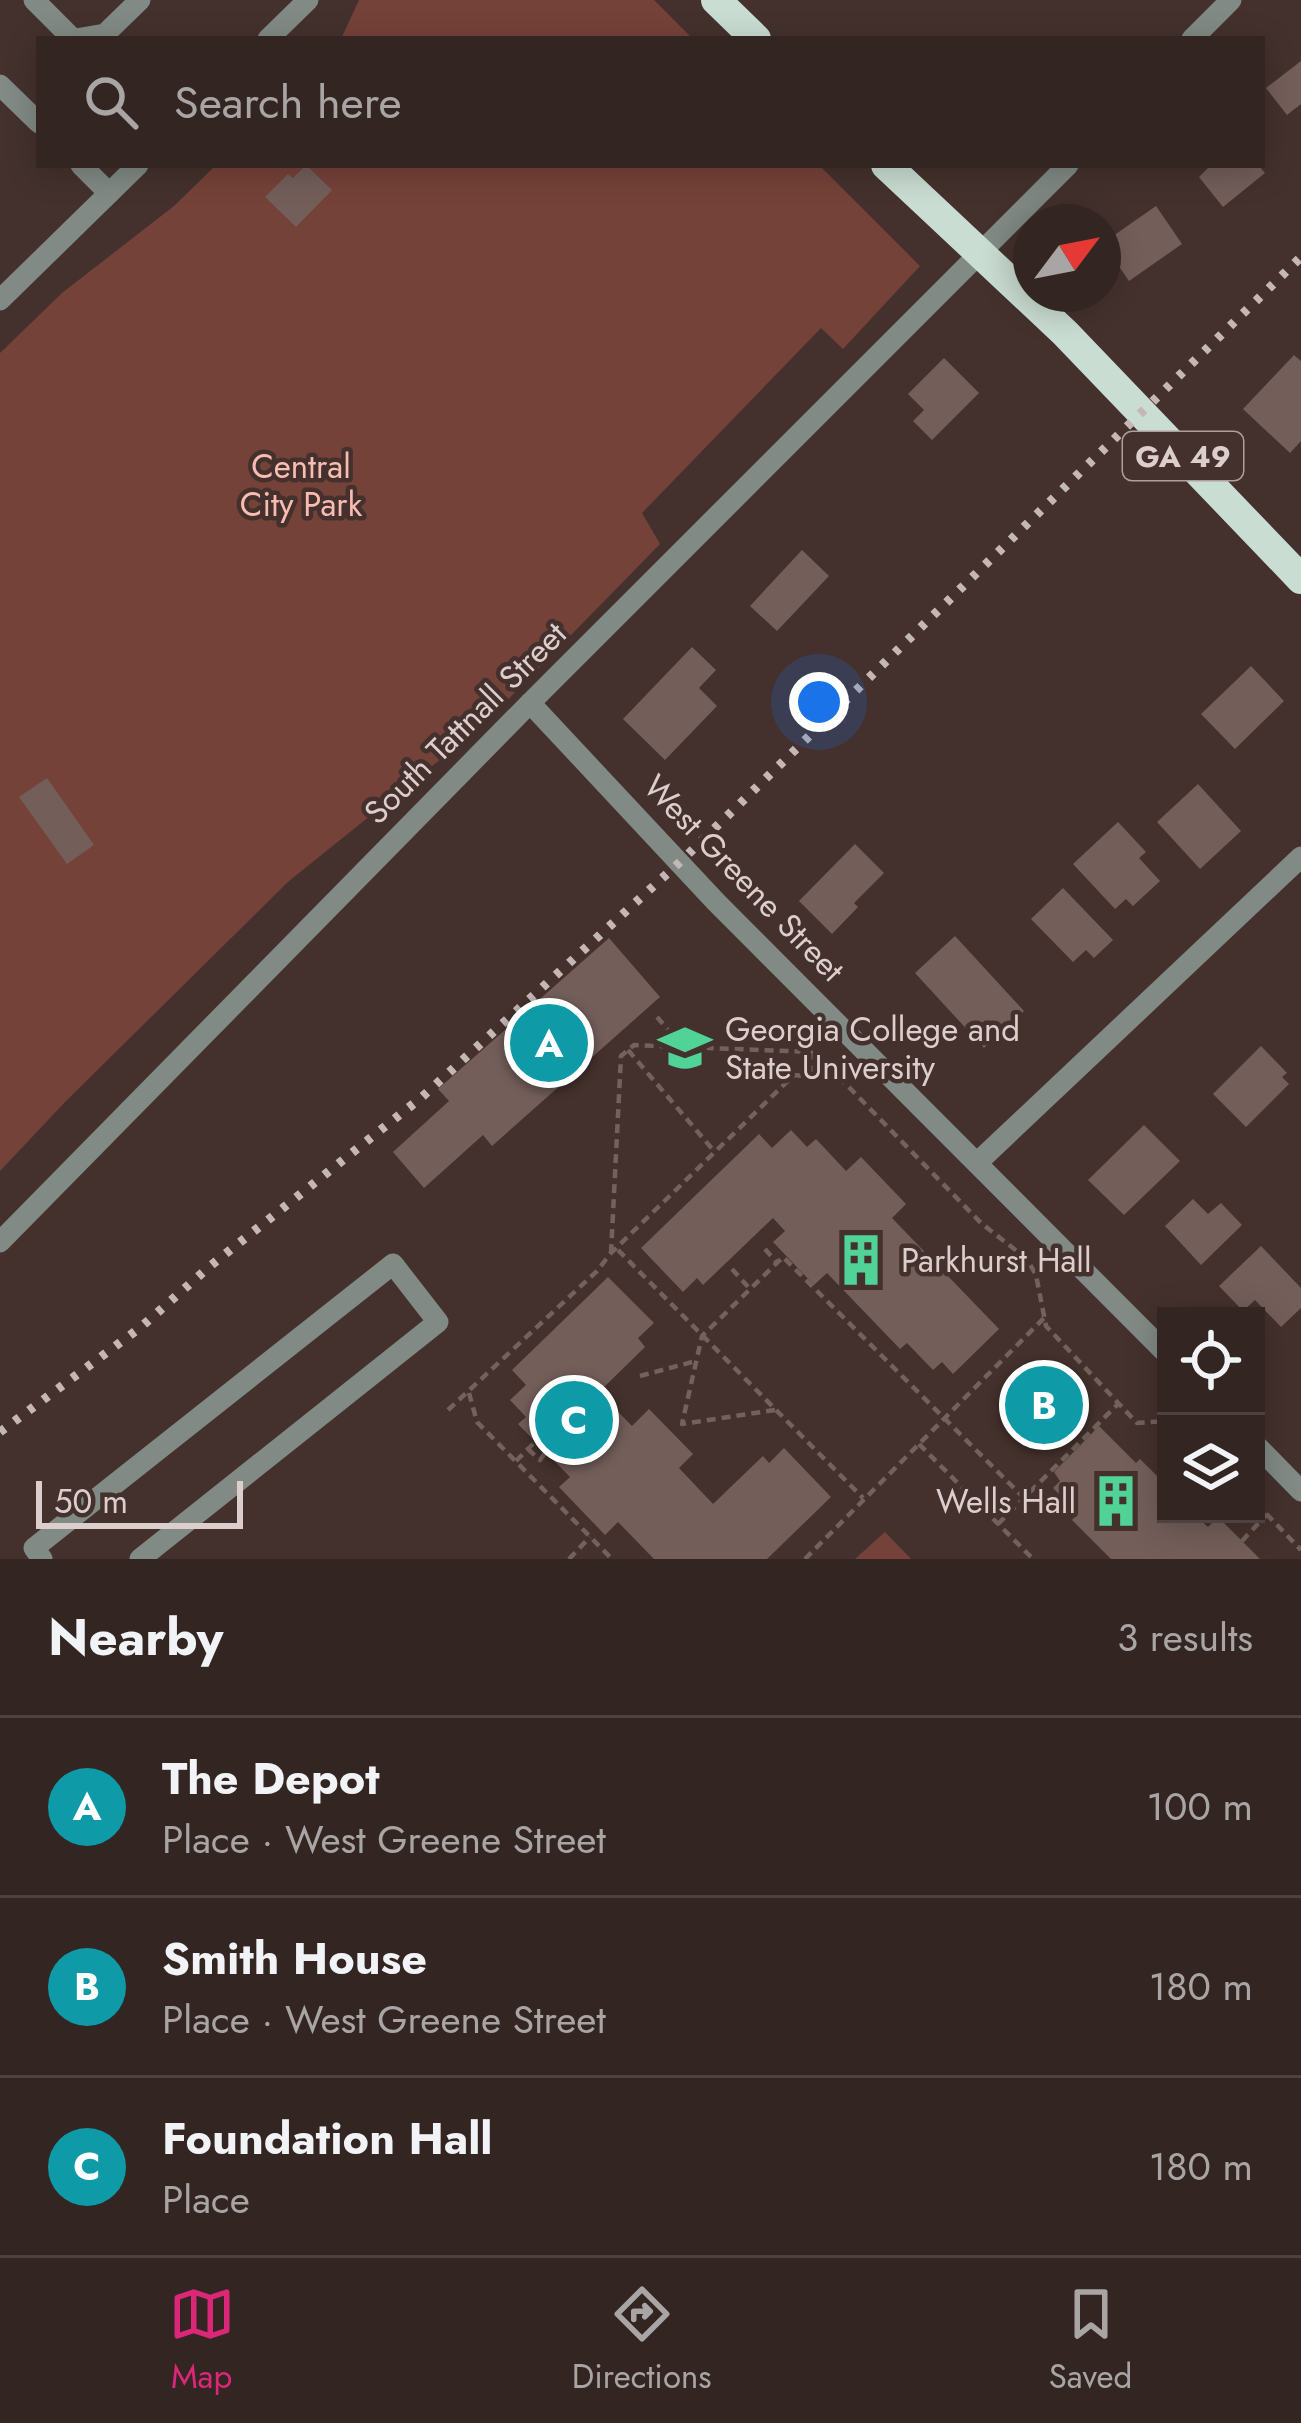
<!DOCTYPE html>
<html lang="en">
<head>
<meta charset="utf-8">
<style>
  body { margin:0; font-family:Jost,sans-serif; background:#3e312f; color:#f1f3f6 }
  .controls { position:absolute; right:36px; bottom:36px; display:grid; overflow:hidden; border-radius:0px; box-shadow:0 6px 30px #0003 }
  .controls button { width:108px; height:108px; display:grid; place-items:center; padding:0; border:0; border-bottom:3px solid #4e4240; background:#332522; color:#f1f3f6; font:60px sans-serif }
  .compass { position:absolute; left:1013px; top:204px; width:108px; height:108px; border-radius:50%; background:#332522; box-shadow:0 6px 30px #0003; rotate:58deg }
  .scale { position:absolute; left:36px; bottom:30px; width:207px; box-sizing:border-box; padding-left:12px; border:6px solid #dbcecc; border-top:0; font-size:33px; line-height:42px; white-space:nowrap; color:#dbcecc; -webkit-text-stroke:9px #44312d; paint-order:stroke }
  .you { position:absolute; left:819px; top:702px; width:42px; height:42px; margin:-30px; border:9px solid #fff; border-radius:50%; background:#1a73e8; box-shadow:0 0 0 18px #1a73e833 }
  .badge { display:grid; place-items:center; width:78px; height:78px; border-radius:50%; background:#db2777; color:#fff; font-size:39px; font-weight:700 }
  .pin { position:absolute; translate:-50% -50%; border:6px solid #fff; box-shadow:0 3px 12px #0006 }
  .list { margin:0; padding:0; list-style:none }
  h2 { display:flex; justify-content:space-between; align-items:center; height:156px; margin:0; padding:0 48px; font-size:51px }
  h2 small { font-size:39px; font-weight:400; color:#a9a5a5 }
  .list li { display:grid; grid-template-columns:78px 1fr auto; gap:36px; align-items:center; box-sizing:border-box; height:180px; padding:0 48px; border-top:3px solid #4e4240 }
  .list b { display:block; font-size:45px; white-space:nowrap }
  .list p { margin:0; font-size:39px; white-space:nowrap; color:#a9a5a5 }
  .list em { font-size:39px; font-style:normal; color:#a9a5a5 }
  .icon { flex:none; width:66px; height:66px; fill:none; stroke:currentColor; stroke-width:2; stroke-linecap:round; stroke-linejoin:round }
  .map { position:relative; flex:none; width:1301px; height:1559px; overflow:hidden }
  .search { position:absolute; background:#332522; box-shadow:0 6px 30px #0003; left:36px; right:36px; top:36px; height:132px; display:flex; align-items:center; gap:30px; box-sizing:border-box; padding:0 42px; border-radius:0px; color:#a9a5a5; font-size:45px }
  .sheet { height:696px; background:#332522 }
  nav { display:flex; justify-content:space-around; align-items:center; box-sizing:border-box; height:168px; border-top:3px solid #4e4240; background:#332522; font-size:33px; color:#a9a5a5 }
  nav a { display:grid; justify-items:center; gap:6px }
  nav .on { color:#db2777 }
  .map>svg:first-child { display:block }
  .green { fill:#754239 }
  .building { fill:#735e5a }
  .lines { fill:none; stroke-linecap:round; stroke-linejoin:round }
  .path { stroke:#72615d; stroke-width:4.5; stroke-dasharray:9 6; stroke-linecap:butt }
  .minor { stroke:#818a84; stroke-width:21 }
  .major { stroke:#caddd2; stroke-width:30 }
  .rail { stroke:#c5b7b5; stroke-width:9; stroke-dasharray:6 12; stroke-linecap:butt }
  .labels { text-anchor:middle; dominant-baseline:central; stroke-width:9; stroke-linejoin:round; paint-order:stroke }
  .shield { fill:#44312d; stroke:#ae9f9c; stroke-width:3 }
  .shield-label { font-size:30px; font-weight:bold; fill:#dbcecc }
  .park-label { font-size:33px; fill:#f8bcb0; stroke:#44312d }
  .street-label { font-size:33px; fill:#dbcecc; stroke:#44312d }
  .poi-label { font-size:33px; fill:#dbcecc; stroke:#44312d; text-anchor:start }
</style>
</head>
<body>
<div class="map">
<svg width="1301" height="1559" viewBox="0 0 1301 1559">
  <rect width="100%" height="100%" fill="#44312d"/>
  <g class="green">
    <polygon points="359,0 654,0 693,39 341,39"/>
    <polygon points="216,165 819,165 920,266 843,349 821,328 642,513 660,544 482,726 289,881 66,1101 0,1171 0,353 62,293 174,206"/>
    <polygon points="885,1532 911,1559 855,1559"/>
  </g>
  <g class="building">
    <polygon points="1301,61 1301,104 1287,115 1266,88"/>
    <polygon points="306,165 332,190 296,227 265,197 288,174 293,178"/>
    <polygon points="1211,165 1258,165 1265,173 1223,207 1199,177"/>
    <polygon points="1156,206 1182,244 1129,281 1103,243"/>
    <polygon points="1294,355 1301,361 1301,441 1290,453 1243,409"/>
    <polygon points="944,358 979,393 932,440 913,421 924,410 908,394"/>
    <polygon points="802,550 829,576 777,631 750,606"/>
    <polygon points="692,647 716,670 699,688 717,706 665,760 623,719"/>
    <polygon points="1251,666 1284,701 1235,749 1201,714"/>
    <polygon points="47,778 94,845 67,864 19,797"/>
    <polygon points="1198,784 1241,831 1200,869 1157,822"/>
    <polygon points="1118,822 1146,852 1139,858 1160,881 1133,906 1126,899 1115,909 1073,864"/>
    <polygon points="855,844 884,873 854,903 858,907 832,934 799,901"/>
    <polygon points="1063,888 1113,940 1094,958 1086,950 1073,962 1031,919"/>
    <polygon points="955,936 1024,1011 984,1048 915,973"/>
    <polygon points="609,938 660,997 492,1146 483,1135 424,1188 393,1152 449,1101 438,1089"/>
    <polygon points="1261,1046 1287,1073 1282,1077 1289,1084 1246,1127 1213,1094"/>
    <polygon points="1144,1125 1180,1161 1124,1215 1088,1180"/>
    <polygon points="791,1130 807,1147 816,1139 846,1171 861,1157 906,1204 892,1218 999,1329 953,1374 942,1362 933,1370 907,1343 900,1349 827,1273 814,1285 773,1242 785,1231 773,1218 703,1285 697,1278 683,1292 641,1248 759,1134 772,1148"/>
    <polygon points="1193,1199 1208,1214 1221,1203 1242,1225 1201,1265 1165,1226"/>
    <polygon points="1261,1246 1301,1288 1301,1308 1281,1327 1255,1300 1243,1311 1219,1286"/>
    <polygon points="608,1277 654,1323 638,1338 645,1347 599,1392 632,1426 649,1409 693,1454 679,1468 713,1504 763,1456 769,1463 784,1448 831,1497 767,1559 654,1559 618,1522 605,1535 559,1487 570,1477 518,1424 526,1417 510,1400 526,1385 512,1370"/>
    <polygon points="1046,1369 1081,1407 1043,1442 1008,1404"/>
    <polygon points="1099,1426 1136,1463 1140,1459 1166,1485 1166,1514 1194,1514 1208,1527 1218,1517 1260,1559 1111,1559 1072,1520 1078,1513 1053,1488 1060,1481 1054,1472"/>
  </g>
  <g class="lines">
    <g class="path">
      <polyline points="657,1017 682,1046"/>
      <polyline points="628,1050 714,1151"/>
      <polyline points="765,1249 777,1263"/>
      <polyline points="618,1250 863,1498"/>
      <polyline points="611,1253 621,1056 634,1045 811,1052 811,1075"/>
      <polyline points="732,1269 750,1289"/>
      <polyline points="640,1376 696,1361"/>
      <polyline points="469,1393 477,1422 612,1559"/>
      <polyline points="448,1410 597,1271 611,1253 794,1075 842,1080 981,1223 1027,1259 1036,1275 1046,1326 1137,1423 1166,1421"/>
      <polyline points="775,1410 682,1424 702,1336 783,1257 1024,1498"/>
      <polyline points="919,1444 1033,1559"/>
      <polyline points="528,1449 540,1460 545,1453"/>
      <polyline points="516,1461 535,1442"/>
      <polyline points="1256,1503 1301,1550"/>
      <polyline points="998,1524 1119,1403"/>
      <polyline points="1242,1541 1267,1514"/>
      <polyline points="569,1559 590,1537"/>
      <polyline points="805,1559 1045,1317"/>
    </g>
    <g class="minor">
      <polyline points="34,0 73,39"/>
      <polyline points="76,39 105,34 140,0"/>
      <polyline points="268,39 308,0"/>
      <polyline points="1192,39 1231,0"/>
      <polyline points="0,85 39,123"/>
      <polyline points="81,165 109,193"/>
      <polyline points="0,300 138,165"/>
      <polyline points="530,703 716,902 1166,1353"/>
      <polyline points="978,1162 1301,857"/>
      <polyline points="0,1242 530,703 1068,165"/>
      <polyline points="1256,1445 1301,1491"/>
      <polyline points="42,1559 34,1548 393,1264 438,1322 140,1559"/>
    </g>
    <g class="major">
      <polyline points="716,0 756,39"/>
      <polyline points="886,165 1065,333 1301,579"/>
    </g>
    <polyline class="rail" points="0,1432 141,1327 209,1267 422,1097 680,862 1301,257"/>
  </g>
  <defs>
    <g id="university-bare" transform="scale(4.14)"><path d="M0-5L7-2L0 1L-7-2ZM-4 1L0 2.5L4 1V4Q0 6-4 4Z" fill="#51d397" stroke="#44312d" stroke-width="2.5" paint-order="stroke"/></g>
    <g id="building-bare" transform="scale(4.14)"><path d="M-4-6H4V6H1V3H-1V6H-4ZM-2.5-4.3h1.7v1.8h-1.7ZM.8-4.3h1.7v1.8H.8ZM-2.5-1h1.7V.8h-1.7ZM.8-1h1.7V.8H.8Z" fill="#51d397" stroke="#44312d" stroke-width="2.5" paint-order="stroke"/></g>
  </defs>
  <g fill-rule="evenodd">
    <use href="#university-bare" x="685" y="1048"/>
    <use href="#building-bare" x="861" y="1260"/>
    <use href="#building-bare" x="1116" y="1501"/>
  </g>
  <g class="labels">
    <rect class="shield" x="1123" y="432" width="120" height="48" rx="9"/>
    <g class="shield-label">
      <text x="1183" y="456">GA 49</text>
    </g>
    <g class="park-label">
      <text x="301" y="466">Central<tspan x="301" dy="38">City Park</tspan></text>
    </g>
    <g class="street-label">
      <text transform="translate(465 723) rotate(-45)">South Tattnall Street</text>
      <text transform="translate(744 878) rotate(46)">West Greene Street</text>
    </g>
    <g class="poi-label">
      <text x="725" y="1029">Georgia College and<tspan x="725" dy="38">State University</tspan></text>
      <text x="901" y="1260">Parkhurst Hall</text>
      <text x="1076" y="1501" text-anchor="end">Wells Hall</text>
    </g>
  </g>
</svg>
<div class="controls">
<button><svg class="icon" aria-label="locate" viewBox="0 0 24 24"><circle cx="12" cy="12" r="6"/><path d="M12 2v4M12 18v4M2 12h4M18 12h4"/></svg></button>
<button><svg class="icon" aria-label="layers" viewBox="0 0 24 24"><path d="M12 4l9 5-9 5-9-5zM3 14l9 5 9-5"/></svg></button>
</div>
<svg class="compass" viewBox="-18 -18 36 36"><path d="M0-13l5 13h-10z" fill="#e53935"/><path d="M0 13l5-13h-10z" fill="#a9a5a5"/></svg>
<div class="scale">50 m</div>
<div class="you"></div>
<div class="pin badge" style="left:549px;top:1043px;background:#0f9aa8">A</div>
<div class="pin badge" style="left:1044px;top:1405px;background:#0f9aa8">B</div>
<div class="pin badge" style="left:574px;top:1420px;background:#0f9aa8">C</div>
<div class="search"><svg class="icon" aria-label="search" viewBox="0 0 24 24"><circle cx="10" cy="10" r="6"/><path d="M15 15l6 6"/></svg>Search here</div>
</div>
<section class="sheet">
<h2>Nearby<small>3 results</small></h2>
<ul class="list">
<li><span class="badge" style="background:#0f9aa8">A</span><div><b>The Depot</b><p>Place · West Greene Street</p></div><em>100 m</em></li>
<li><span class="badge" style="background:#0f9aa8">B</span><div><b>Smith House</b><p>Place · West Greene Street</p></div><em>180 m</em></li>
<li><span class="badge" style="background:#0f9aa8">C</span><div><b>Foundation Hall</b><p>Place</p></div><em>180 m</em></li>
</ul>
</section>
<nav>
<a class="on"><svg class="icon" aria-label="map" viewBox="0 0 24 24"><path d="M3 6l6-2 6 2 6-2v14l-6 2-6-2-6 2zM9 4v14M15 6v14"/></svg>Map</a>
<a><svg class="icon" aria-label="directions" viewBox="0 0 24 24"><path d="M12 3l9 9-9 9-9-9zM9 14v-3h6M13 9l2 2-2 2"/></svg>Directions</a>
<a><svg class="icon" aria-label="saved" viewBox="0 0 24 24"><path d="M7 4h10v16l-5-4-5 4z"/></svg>Saved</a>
</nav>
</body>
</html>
